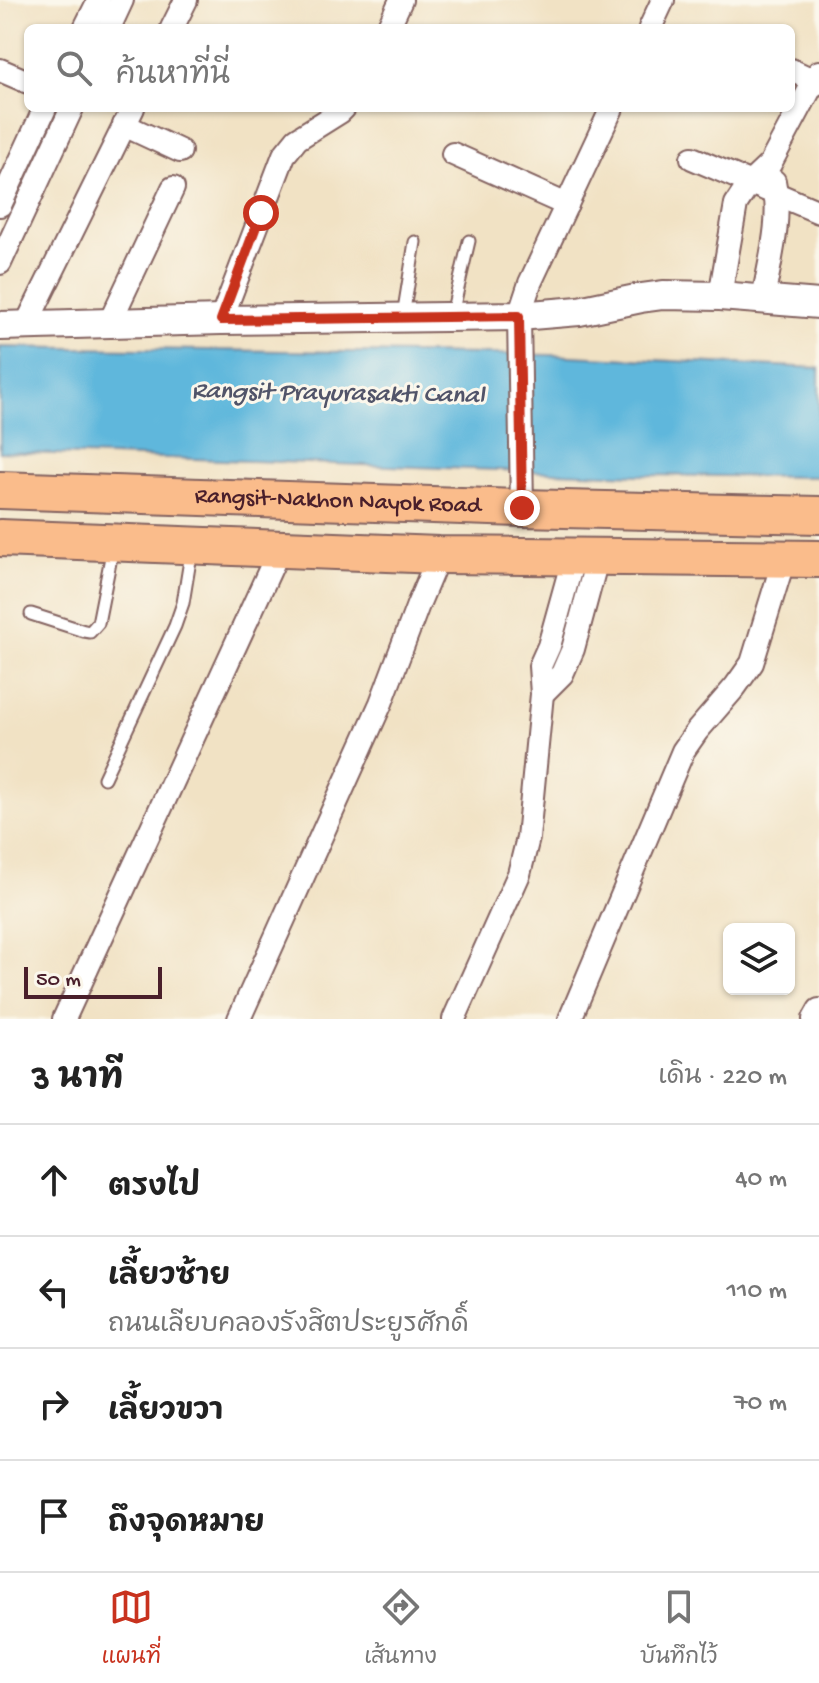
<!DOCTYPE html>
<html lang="th">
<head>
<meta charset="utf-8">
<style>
  body { margin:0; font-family:"Gochi Hand","Playpen Sans Thai",sans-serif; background:#f2f2f2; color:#222 }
  .controls { position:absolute; right:24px; bottom:24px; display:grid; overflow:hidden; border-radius:12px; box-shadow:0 2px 6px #0004 }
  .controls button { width:72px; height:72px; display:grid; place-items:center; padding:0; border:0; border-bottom:2px solid #e0e0e0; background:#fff; color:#222; font:40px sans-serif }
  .scale { position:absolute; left:24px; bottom:20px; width:138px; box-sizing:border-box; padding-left:8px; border:4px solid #4a1f2b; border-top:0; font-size:22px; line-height:28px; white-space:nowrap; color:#4a1f2b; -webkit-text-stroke:6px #fbf7ec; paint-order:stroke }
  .stop { position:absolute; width:24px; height:24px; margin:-18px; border:6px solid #c8321e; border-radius:50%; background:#fff }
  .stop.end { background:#c8321e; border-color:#fff; box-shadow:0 2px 8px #0008 }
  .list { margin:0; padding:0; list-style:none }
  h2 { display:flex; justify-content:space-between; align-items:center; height:104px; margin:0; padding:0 32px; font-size:34px }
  h2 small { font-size:26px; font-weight:400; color:#767676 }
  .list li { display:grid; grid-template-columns:52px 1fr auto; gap:24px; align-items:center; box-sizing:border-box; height:112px; padding:0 32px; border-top:2px solid #e0e0e0 }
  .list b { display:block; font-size:30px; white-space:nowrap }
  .list p { margin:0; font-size:26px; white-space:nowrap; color:#767676 }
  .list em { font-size:26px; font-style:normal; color:#767676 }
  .icon { flex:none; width:44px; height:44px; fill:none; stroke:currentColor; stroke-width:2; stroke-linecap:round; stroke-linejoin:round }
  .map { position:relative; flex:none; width:819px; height:1019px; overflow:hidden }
  .search { position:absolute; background:#fff; box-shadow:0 2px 6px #0004; left:24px; right:24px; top:24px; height:88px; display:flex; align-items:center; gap:20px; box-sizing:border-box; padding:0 28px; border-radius:12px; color:#767676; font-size:30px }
  .sheet { height:552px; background:#fff }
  nav { display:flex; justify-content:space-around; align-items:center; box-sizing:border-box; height:112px; border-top:2px solid #e0e0e0; background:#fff; font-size:22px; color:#767676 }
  nav a { display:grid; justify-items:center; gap:4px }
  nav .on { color:#c8321e }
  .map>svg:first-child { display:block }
  .water { fill:#5eb7dc; stroke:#546b84; stroke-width:2 }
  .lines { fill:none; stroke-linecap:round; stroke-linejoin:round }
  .service-casing { stroke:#846361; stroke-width:15 }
  .minor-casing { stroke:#846361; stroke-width:26 }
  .tertiary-casing { stroke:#846361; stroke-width:32 }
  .primary-casing { stroke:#846361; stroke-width:40 }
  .service { stroke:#fff; stroke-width:11 }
  .minor { stroke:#fff; stroke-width:22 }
  .tertiary { stroke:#fff; stroke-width:28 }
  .primary { stroke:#fabc8b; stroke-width:36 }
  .route { stroke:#c8321e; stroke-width:10 }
  .labels { text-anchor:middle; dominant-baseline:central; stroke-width:6; stroke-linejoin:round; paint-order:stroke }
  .street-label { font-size:24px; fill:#4a1f2b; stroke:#fbf7ec }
  .water-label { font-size:26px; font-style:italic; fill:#515469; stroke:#fbf7ec }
</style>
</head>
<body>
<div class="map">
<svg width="819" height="1019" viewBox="0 0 819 1019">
  <rect width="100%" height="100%" fill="#fbf7ec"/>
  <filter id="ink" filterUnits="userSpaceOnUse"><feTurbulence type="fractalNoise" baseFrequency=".0125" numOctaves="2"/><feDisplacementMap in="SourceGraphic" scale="16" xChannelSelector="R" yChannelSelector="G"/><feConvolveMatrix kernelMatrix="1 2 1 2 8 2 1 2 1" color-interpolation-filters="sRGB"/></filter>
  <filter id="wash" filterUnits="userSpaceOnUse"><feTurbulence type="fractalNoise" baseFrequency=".006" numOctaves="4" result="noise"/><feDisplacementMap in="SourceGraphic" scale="32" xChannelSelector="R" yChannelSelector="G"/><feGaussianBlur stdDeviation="1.8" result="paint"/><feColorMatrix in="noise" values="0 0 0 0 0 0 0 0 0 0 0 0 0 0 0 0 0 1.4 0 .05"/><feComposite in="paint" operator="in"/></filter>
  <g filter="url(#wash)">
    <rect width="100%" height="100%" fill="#f1e2c4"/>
    <polygon class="water" points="0,347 550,355 819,368 819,477 638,475 0,452"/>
  </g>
  <g filter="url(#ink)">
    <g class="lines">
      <g class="service-casing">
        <g id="service">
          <polyline points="452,314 469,241"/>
          <polyline points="403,316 415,242"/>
          <polyline points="31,614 84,631 90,632 98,623 113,547"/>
          <polyline points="104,778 175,626 183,603 192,548"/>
        </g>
      </g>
      <g class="minor-casing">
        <g id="minor">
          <polyline points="85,28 99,0"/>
          <polyline points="109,28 122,0"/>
          <polyline points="172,28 186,0"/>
          <polyline points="388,28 401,0"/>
          <polyline points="650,28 663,0"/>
          <polyline points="0,70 28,82"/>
          <polyline points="791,70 819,83"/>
          <polyline points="124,125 180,151"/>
          <polyline points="453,154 567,205"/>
          <polyline points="692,158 819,212"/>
          <polyline points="0,205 45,108"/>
          <polyline points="0,263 72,108"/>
          <polyline points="720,296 736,204 750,183 770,164 819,72"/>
          <path d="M763,299C770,260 782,220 774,181"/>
          <polyline points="221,320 284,155 297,139 340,112 344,108"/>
          <polyline points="109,324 173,188"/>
          <polyline points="26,325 133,108"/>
          <polyline points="522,508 519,316 530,283 612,108"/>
          <polyline points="542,694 562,674 573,649 598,556"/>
          <polyline points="64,1019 280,548"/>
          <polyline points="239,1019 381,703 418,605 439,555"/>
          <polyline points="454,1019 519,874 528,838 542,694 540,666 549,646 574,556"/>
          <polyline points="570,1019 683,751 697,731 735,687 752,663 784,559"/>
          <polyline points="814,1019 819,1010"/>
        </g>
      </g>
      <g class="tertiary-casing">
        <polyline id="tertiary" points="0,326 221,320 519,316 579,311 641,298 663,295 720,296 819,304"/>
      </g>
      <g class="primary-casing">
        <g id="primary">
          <path id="s1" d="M0,490L522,508L819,515"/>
          <polyline points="0,538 439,555 819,559"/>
        </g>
      </g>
      <use href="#service" class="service"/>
      <use href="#minor" class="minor"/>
      <use href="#tertiary" class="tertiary"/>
      <use href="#primary" class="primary"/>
    </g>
  </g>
  <g class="lines" filter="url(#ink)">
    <polyline class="route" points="261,213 221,320 519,316 522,508"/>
  </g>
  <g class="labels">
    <g class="street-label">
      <text stroke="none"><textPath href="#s1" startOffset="338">Rangsit-Nakhon Nayok Road</textPath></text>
    </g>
    <g class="water-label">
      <text transform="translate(338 395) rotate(1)">Rangsit Prayurasakti Canal</text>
    </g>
  </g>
</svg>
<div class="controls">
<button><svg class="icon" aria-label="layers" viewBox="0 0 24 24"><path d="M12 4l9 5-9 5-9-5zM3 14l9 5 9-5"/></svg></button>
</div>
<div class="scale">50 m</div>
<div class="stop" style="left:261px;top:213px"></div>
<div class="stop end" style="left:522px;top:508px"></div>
<div class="search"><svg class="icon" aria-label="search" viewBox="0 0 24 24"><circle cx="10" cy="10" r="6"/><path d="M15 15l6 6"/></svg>ค้นหาที่นี่</div>
</div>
<section class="sheet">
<h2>3 นาที<small>เดิน · 220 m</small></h2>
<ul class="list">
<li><svg class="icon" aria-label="ahead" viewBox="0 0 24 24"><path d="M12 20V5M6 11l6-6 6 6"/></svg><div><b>ตรงไป</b></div><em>40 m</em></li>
<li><svg class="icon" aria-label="left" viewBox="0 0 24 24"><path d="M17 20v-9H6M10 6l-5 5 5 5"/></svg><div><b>เลี้ยวซ้าย</b><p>ถนนเลียบคลองรังสิตประยูรศักดิ์</p></div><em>110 m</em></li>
<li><svg class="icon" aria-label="right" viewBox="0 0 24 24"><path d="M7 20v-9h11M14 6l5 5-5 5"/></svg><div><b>เลี้ยวขวา</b></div><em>70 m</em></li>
<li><svg class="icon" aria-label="arrive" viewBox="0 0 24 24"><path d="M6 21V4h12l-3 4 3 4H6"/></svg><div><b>ถึงจุดหมาย</b></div></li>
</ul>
</section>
<nav>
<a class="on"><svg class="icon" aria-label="map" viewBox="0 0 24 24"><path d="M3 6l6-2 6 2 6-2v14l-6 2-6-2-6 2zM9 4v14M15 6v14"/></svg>แผนที่</a>
<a><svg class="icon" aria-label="directions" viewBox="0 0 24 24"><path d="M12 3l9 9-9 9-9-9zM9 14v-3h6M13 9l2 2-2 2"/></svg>เส้นทาง</a>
<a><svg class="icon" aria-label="saved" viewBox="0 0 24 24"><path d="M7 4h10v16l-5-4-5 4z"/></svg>บันทึกไว้</a>
</nav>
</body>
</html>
